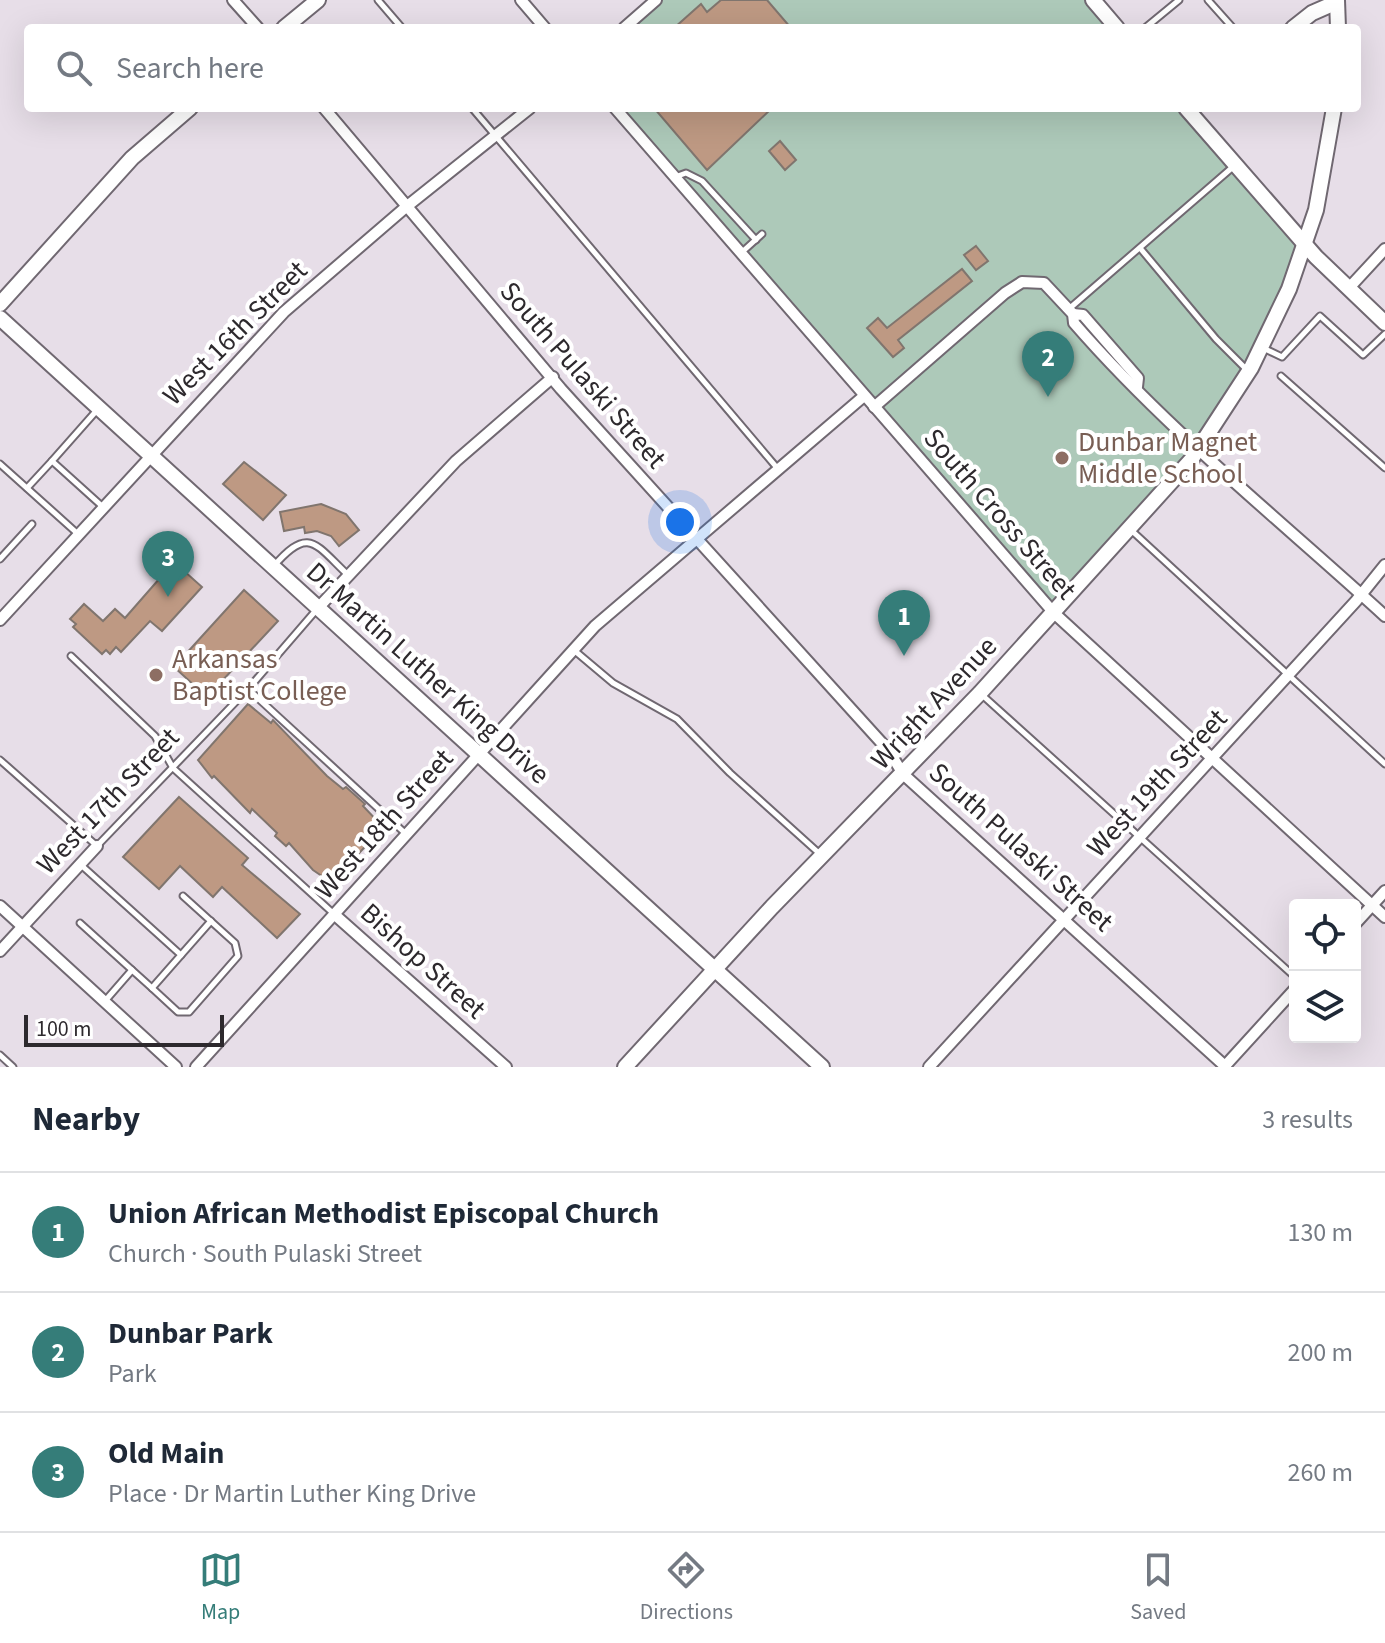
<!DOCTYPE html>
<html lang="en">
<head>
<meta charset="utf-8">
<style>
  body { margin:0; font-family:"Source Sans 3",sans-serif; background:#f2f2f3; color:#1f2937 }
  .controls { position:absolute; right:24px; bottom:24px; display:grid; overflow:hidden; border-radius:8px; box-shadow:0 8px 32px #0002 }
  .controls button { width:72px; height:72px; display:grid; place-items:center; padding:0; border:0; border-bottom:2px solid #e0e1e3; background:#fff; color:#1f2937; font:40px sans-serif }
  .scale { position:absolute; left:24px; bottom:20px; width:200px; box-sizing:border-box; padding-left:8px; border:4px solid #2d292d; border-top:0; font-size:22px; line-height:28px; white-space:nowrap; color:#2d292d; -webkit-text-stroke:6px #fff; paint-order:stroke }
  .you { position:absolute; left:680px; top:522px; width:28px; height:28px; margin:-20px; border:6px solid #fff; border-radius:50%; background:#1a73e8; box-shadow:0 0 0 12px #1a73e833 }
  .badge { display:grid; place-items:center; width:52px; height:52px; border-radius:50%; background:#357d79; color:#fff; font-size:26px; font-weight:700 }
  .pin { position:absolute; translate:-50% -66px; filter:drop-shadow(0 2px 4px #0008) }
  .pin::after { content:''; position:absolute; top:42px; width:28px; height:24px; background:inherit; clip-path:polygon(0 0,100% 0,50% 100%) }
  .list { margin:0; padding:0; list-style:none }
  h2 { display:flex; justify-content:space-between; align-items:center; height:104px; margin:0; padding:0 32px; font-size:34px }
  h2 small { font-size:26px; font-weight:400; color:#747a83 }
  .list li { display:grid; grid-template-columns:52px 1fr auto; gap:24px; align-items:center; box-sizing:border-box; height:120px; padding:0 32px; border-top:2px solid #e0e1e3 }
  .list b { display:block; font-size:30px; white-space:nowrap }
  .list p { margin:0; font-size:26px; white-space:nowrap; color:#747a83 }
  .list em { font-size:26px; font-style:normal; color:#747a83 }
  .icon { flex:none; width:44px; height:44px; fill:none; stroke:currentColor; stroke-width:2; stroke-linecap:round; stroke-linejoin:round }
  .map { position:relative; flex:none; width:1385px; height:1067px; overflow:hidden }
  .search { position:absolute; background:#fff; box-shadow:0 8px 32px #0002; left:24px; right:24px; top:24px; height:88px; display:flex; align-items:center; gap:20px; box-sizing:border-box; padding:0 28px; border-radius:8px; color:#747a83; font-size:30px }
  .sheet { height:464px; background:#fff }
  nav { display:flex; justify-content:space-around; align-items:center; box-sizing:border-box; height:112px; border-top:2px solid #e0e1e3; background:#fff; font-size:22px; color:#747a83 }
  nav a { display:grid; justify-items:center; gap:4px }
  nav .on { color:#357d79 }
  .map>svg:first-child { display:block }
  .green { fill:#adc9b9 }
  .building { fill:#be9983; stroke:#80756e; stroke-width:2 }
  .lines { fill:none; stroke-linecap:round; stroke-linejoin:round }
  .lane-casing { stroke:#706871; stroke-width:9 }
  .street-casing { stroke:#706871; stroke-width:14 }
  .secondary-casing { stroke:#706871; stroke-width:18 }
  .lane { stroke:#fff; stroke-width:5 }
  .street { stroke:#fff; stroke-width:10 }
  .secondary { stroke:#fff; stroke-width:14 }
  .education-dot { fill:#8d6e63; stroke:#fff; stroke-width:3 }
  .labels { text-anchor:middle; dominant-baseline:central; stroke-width:8; stroke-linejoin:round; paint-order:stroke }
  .street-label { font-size:28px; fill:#2d292d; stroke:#fff }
  .education-label { font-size:28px; fill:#785e54; stroke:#fff; text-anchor:start }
</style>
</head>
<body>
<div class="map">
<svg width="1385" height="1067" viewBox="0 0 1385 1067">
  <rect width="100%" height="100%" fill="#e7dee8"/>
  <g class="green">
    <polygon points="656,0 1094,0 1118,28 624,28"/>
    <polygon points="614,108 1187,108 1305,244 1257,356 1197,451 1054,613"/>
  </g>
  <g class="building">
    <polygon points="721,0 767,0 791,28 674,28 701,4 707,12"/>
    <polygon points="654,108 772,108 707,170"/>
    <polygon points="780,141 796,160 785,170 769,151"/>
    <polygon points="976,246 988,261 976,270 964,255"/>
    <polygon points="962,269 972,281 898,340 904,348 893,357 867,328 878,318 887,328"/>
    <polygon points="244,462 286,495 263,520 223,484"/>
    <polygon points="321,504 346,514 359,530 339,546 331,536 317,531 305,533 304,527 284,531 280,512"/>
    <polygon points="174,562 202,587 162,631 150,621 121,652 116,647 110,654 106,650 102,654 73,627 76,624 70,619 84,604 103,621 115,609 125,618"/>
    <polygon points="244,590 278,621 207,697 174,667"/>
    <polygon points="248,704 271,723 273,720 327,776 343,789 346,787 365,804 363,806 383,827 332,883 313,870 289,843 286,846 275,836 277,833 252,809 250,813 214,776 212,778 198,760"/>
    <polygon points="179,797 248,858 242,865 300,914 277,938 222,887 213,897 180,866 159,889 123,857"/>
  </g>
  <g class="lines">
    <g class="lane-casing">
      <g id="lane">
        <polyline points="378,0 402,28"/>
        <polyline points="1208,0 1233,28"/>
        <polyline points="1145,28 1179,0"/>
        <polyline points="472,108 778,469"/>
        <polyline points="675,177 686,173 702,181 756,240"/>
        <polyline points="1140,248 1216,339 1248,371"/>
        <polyline points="741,253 762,234"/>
        <polyline points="1070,308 1234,166"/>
        <polyline points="1263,348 1282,357 1320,316 1363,355 1385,334"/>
        <polyline points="1281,376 1385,468"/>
        <polyline points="98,409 52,461 103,507"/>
        <polyline points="0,464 78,534"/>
        <polyline points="27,488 52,461"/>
        <polyline points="1131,530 1385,764"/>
        <polyline points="0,559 32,524"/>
        <path d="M273,567C309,525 315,544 348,575"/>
        <polyline points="575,651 613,683 677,719 730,773 821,855"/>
        <polyline points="71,656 155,736 173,768 334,914"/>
        <polyline points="248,689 406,834"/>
        <polyline points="981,694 1295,977"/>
        <polyline points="0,760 97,846 248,689 318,608"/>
        <polyline points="81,865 181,955 152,988 132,970 105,1001"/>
        <polyline points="80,923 132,970"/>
        <polyline points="181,955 211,921"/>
        <polyline points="152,988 178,1012 189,1012 238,956 235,943 183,896"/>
        <polyline points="0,1055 13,1067"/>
      </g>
    </g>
    <g class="street-casing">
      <g id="street">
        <polyline points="233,0 258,28"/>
        <polyline points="521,0 545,28"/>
        <polyline points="624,28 656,0"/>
        <polyline points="324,108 561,389 889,751 903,774 1226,1067"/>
        <polyline points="615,108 1054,613 1385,917"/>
        <polyline points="1348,289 1385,249"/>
        <polyline points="1073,314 1083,315 1138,378 1137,387"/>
        <path d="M874,407L1005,293L1022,282L1044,283L1073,314L1074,323C1166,429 1280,520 1385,616"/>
        <polyline points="318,608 456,461 553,377"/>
        <polyline points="0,620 284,312 406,207 530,108"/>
        <polyline points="0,906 176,1067"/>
        <polyline points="335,915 506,1067"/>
        <polyline points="1355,924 1385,891"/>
        <polyline points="0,951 97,846"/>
        <polyline points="196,1067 595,626 864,396"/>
        <polyline points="929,1067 1356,601 1385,565"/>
        <polyline points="1224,1067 1295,989"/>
      </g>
    </g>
    <g class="secondary-casing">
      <g id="secondary">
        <polyline points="1093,0 1117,28"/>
        <polyline points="1337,0 1338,28"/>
        <polyline points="284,28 318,0"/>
        <polyline points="1293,28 1312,13 1337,2"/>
        <polyline points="1186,108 1316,257 1385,323"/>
        <polyline points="0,304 132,158 190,108"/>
        <polyline points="0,318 822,1067"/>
        <polyline points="625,1067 772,907 980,693 1191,460 1251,368 1289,289 1316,210 1334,108"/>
      </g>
    </g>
    <use href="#lane" class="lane"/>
    <use href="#street" class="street"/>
    <use href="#secondary" class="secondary"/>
  </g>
  <g class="education-dot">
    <circle cx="1062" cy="458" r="8"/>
    <circle cx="156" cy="675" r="8"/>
  </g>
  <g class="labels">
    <g class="street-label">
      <text transform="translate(235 333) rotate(-45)">West 16th Street</text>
      <text transform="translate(583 375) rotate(49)">South Pulaski Street</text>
      <text transform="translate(1000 514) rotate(49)">South Cross Street</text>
      <text transform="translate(428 673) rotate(42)">Dr Martin Luther King Drive</text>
      <text transform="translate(934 703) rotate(-47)">Wright Avenue</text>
      <text transform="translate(1157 783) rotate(-47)">West 19th Street</text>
      <text transform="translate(108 801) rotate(-46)">West 17th Street</text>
      <text transform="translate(384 824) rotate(-48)">West 18th Street</text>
      <text transform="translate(1021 847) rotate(42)">South Pulaski Street</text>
      <text transform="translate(423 961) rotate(42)">Bishop Street</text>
    </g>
    <g class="education-label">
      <text x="1078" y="442">Dunbar Magnet<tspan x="1078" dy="32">Middle School</tspan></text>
      <text x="172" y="659">Arkansas<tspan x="172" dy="32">Baptist College</tspan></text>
    </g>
  </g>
</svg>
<div class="controls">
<button><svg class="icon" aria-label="locate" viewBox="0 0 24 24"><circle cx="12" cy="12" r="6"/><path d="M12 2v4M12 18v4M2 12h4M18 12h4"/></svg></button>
<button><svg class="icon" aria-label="layers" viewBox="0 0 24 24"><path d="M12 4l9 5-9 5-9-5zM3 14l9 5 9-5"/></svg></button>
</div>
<div class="scale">100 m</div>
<div class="you"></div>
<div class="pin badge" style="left:904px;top:656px">1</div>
<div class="pin badge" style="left:1048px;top:397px">2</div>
<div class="pin badge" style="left:168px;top:597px">3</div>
<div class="search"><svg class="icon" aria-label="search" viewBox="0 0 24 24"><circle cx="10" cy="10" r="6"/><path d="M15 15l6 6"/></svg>Search here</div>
</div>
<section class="sheet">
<h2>Nearby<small>3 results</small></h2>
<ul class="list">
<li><span class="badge">1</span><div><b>Union African Methodist Episcopal Church</b><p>Church · South Pulaski Street</p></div><em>130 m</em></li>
<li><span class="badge">2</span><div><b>Dunbar Park</b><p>Park</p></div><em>200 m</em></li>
<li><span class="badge">3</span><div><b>Old Main</b><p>Place · Dr Martin Luther King Drive</p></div><em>260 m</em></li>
</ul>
</section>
<nav>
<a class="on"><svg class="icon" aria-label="map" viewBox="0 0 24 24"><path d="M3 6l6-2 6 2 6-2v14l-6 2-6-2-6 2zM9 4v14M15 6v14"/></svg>Map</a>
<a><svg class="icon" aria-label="directions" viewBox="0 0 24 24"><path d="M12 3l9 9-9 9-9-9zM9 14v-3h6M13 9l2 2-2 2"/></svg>Directions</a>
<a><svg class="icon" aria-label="saved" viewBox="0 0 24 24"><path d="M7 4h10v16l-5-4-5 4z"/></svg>Saved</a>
</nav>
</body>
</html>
